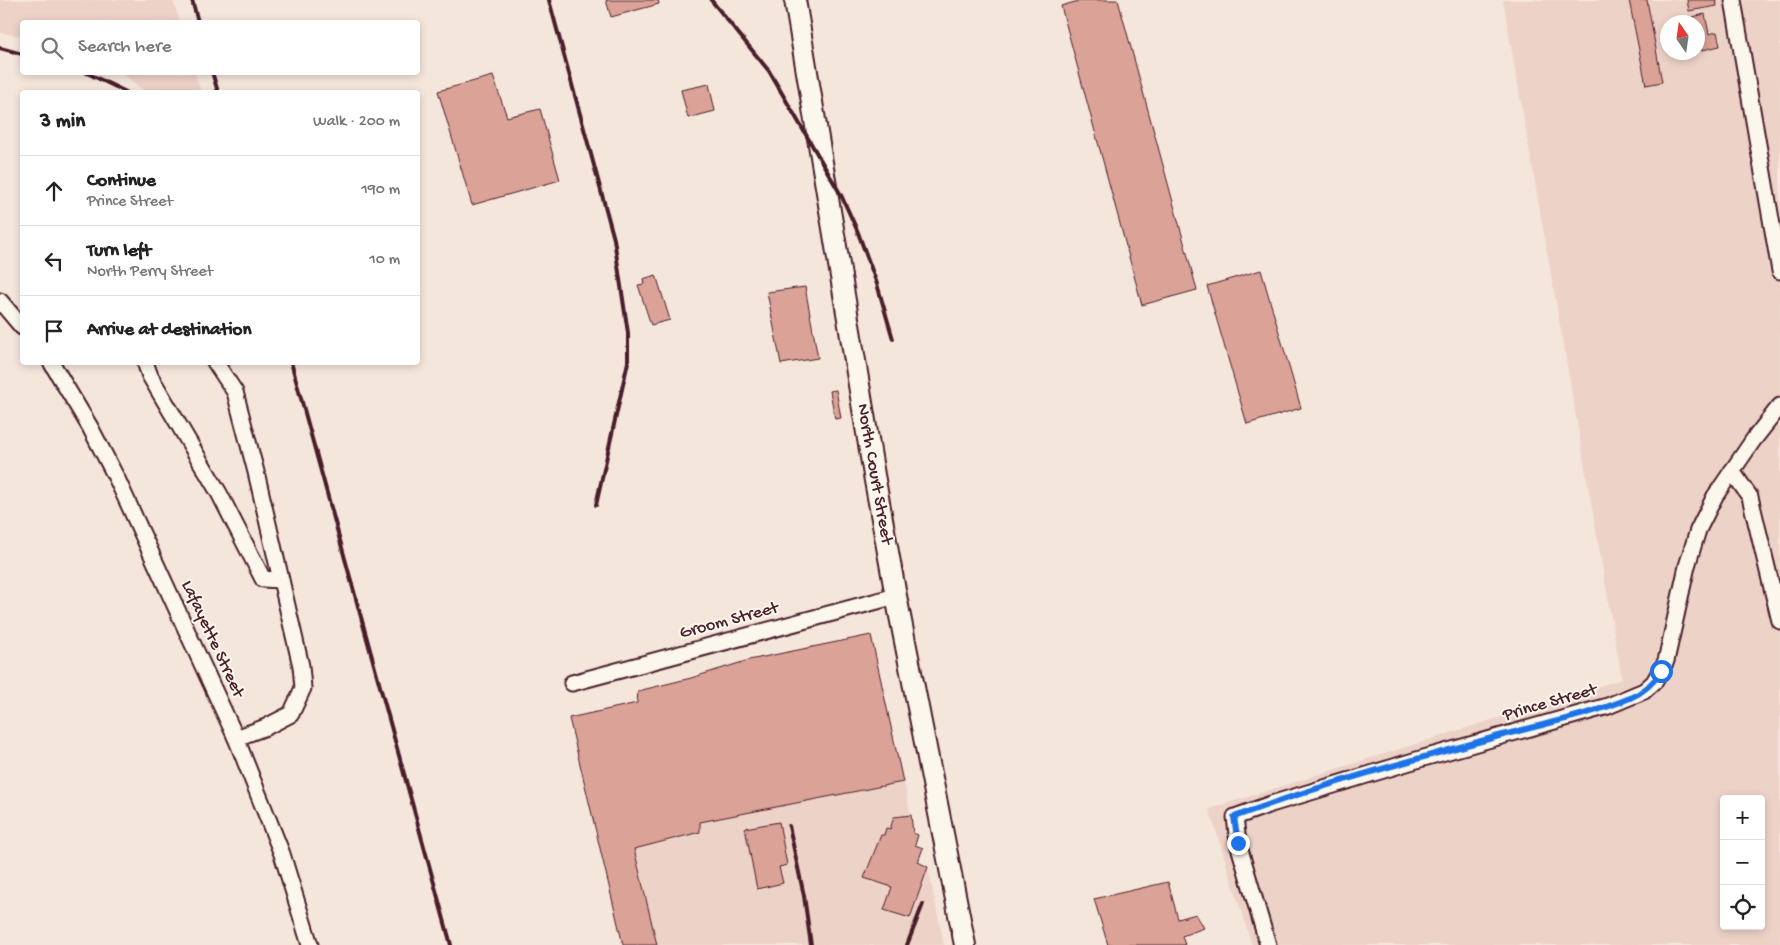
<!DOCTYPE html>
<html lang="en">
<head>
<meta charset="utf-8">
<style>
  body { margin:0; font-family:"Gochi Hand",sans-serif; background:#f2f2f2; color:#222 }
  .controls { position:absolute; right:15px; bottom:15px; display:grid; overflow:hidden; border-radius:5px; box-shadow:0 2px 8px #0003 }
  .controls button { width:45px; height:45px; display:grid; place-items:center; padding:0; border:0; border-bottom:1px solid #e0e0e0; background:#fff; color:#222; font:25px sans-serif }
  .compass { position:absolute; left:1660px; top:15px; width:45px; height:45px; border-radius:50%; background:#fff; box-shadow:0 2px 8px #0003; rotate:347deg }
  .stop { position:absolute; width:15px; height:15px; margin:-11px; border:4px solid #1a73e8; border-radius:50%; background:#fff }
  .stop.end { background:#1a73e8; border-color:#fff; box-shadow:0 1px 5px #0008 }
  .list { margin:0; padding:0; list-style:none }
  h2 { display:flex; justify-content:space-between; align-items:center; height:65px; margin:0; padding:0 20px; font-size:21px }
  h2 small { font-size:16px; font-weight:400; color:#767676 }
  .list li { display:grid; grid-template-columns:32px 1fr auto; gap:15px; align-items:center; box-sizing:border-box; height:70px; padding:0 20px; border-top:1px solid #e0e0e0 }
  .list b { display:block; font-size:19px; white-space:nowrap }
  .list p { margin:0; font-size:16px; white-space:nowrap; color:#767676 }
  .list em { font-size:16px; font-style:normal; color:#767676 }
  .icon { flex:none; width:28px; height:28px; fill:none; stroke:currentColor; stroke-width:2; stroke-linecap:round; stroke-linejoin:round }
  .map { position:relative; flex:none; width:1780px; height:945px; overflow:hidden }
  .search { position:absolute; background:#fff; box-shadow:0 2px 8px #0003; left:20px; top:20px; width:400px; height:55px; display:flex; align-items:center; gap:12px; box-sizing:border-box; padding:0 18px; border-radius:5px; color:#767676; font-size:19px }
  .panel { position:absolute; background:#fff; box-shadow:0 2px 8px #0003; left:20px; top:90px; width:400px; height:275px; border-radius:5px }
  .map>svg:first-child { display:block }
  .built { fill:#edd2c7; fill-rule:evenodd }
  .building { fill:#dba297; stroke:#4a1f2b }
  .lines { fill:none; stroke-linecap:round; stroke-linejoin:round }
  .minor-casing { stroke:#4a1f2b; stroke-width:19 }
  .major-casing { stroke:#4a1f2b; stroke-width:24 }
  .minor { stroke:#fbf7ec; stroke-width:15 }
  .major { stroke:#fbf7ec; stroke-width:20 }
  .rail { stroke:#4a1f2b; stroke-width:4 }
  .route { stroke:#1a73e8; stroke-width:6 }
  .labels { text-anchor:middle; dominant-baseline:central; stroke-width:4; stroke-linejoin:round; paint-order:stroke }
  .street-label { font-size:18px; fill:#4a1f2b; stroke:#fbf7ec }
</style>
</head>
<body>
<div class="map">
<svg width="1780" height="945" viewBox="0 0 1780 945">
  <rect width="100%" height="100%" fill="#f5e6db"/>
  <filter id="ink" filterUnits="userSpaceOnUse"><feTurbulence type="fractalNoise" baseFrequency=".02" numOctaves="2"/><feDisplacementMap in="SourceGraphic" scale="10" xChannelSelector="R" yChannelSelector="G"/><feConvolveMatrix kernelMatrix="1 2 1 2 8 2 1 2 1" color-interpolation-filters="sRGB"/></filter>
  <g filter="url(#ink)">
    <g class="built">
      <polygon points="0,0 173,0 180,22 22,22 22,36 0,33"/>
      <path d="M1503,0H1780V945H1252L1209,809L1622,679ZM1668,22H1698V52H1668ZM1724,799H1761V926H1724Z"/>
      <polygon points="121,73 195,73 201,92 146,92"/>
      <polygon points="871,635 911,815 913,833 918,835 915,845 923,848 918,862 928,867 944,945 623,945 569,718 637,703 749,660"/>
    </g>
    <g class="building">
      <polygon points="606,0 658,0 659,4 611,17"/>
      <polygon points="1082,0 1118,0 1197,290 1142,305 1061,6"/>
      <polygon points="1629,0 1647,0 1662,82 1646,85"/>
      <polygon points="1687,0 1716,0 1717,6 1689,11"/>
      <polygon points="1705,14 1709,34 1717,32 1720,46 1698,51 1698,22 1693,22 1692,17"/>
      <polygon points="493,76 507,117 540,109 560,180 472,205 438,91"/>
      <polygon points="709,84 715,111 688,118 681,90"/>
      <polygon points="1261,270 1301,408 1247,424 1207,286"/>
      <polygon points="656,275 670,320 651,325 638,285 644,284 643,279"/>
      <polygon points="805,287 818,358 781,364 767,292"/>
      <polygon points="836,390 841,418 835,419 830,391"/>
      <polygon points="871,635 903,782 700,822 700,832 634,849 657,945 623,945 569,718 637,703 638,691 691,678 749,660"/>
      <polygon points="911,815 913,833 918,835 915,845 923,848 918,862 928,867 910,918 884,910 892,887 864,878 881,835 884,835 886,828 890,829 894,817"/>
      <polygon points="779,822 787,865 779,867 783,883 757,889 745,828"/>
      <polygon points="1168,882 1178,919 1196,914 1204,928 1182,936 1185,945 1108,945 1094,899"/>
    </g>
    <g class="lines">
      <g class="minor-casing">
        <g id="minor">
          <polyline points="1733,0 1780,271"/>
          <polyline points="0,301 22,327"/>
          <polyline points="51,362 90,427 117,479 236,738 282,854 310,945"/>
          <polyline points="145,362 150,376 219,493 263,579 280,580"/>
          <polyline points="215,362 235,392 256,472 301,666 303,688 291,714 266,727 236,738"/>
          <polyline points="1732,471 1750,497 1780,621"/>
          <polyline points="572,683 896,596"/>
          <polyline points="1268,945 1238,843 1235,817 1271,804 1420,759 1608,706 1644,691 1654,682 1666,661 1687,566 1698,530 1715,496 1754,439 1780,406"/>
        </g>
      </g>
      <g class="major-casing">
        <polyline id="major" points="795,0 874,475 896,596 965,945"/>
      </g>
      <use href="#minor" class="minor"/>
      <use href="#major" class="major"/>
      <g class="rail">
        <polyline points="192,0 198,22"/>
        <polyline points="549,0 614,239 628,333 628,362 596,505"/>
        <polyline points="711,0 769,71 841,195 857,230 877,284 893,339"/>
        <polyline points="0,48 22,54"/>
        <polyline points="85,72 126,92"/>
        <polyline points="212,72 218,92"/>
        <polyline points="291,362 451,945"/>
        <polyline points="789,826 804,896 811,945"/>
        <polyline points="907,945 923,904"/>
      </g>
    </g>
  </g>
  <g class="lines" filter="url(#ink)">
    <path class="route" d="M1238,843L1234,817C1322,784 1413,760 1503,735C1544,724 1590,715 1630,698C1644,692 1653,684 1661,671"/>
  </g>
  <g class="labels">
    <g class="street-label">
      <text transform="translate(874 474) rotate(80)">North Court Street</text>
      <text transform="translate(729 621) rotate(-15)">Groom Street</text>
      <text transform="translate(212 639) rotate(65)">Lafayette Street</text>
      <text transform="translate(1550 703) rotate(-16)">Prince Street</text>
    </g>
  </g>
</svg>
<div class="controls">
<button>+</button>
<button>−</button>
<button><svg class="icon" aria-label="locate" viewBox="0 0 24 24"><circle cx="12" cy="12" r="6"/><path d="M12 2v4M12 18v4M2 12h4M18 12h4"/></svg></button>
</div>
<svg class="compass" viewBox="-18 -18 36 36"><path d="M0-13l5 13h-10z" fill="#e53935"/><path d="M0 13l5-13h-10z" fill="#767676"/></svg>
<div class="stop" style="left:1661px;top:671px"></div>
<div class="stop end" style="left:1238px;top:843px"></div>
<div class="search"><svg class="icon" aria-label="search" viewBox="0 0 24 24"><circle cx="10" cy="10" r="6"/><path d="M15 15l6 6"/></svg>Search here</div>
<section class="panel">
<h2>3 min<small>Walk · 200 m</small></h2>
<ul class="list">
<li><svg class="icon" aria-label="ahead" viewBox="0 0 24 24"><path d="M12 20V5M6 11l6-6 6 6"/></svg><div><b>Continue</b><p>Prince Street</p></div><em>190 m</em></li>
<li><svg class="icon" aria-label="left" viewBox="0 0 24 24"><path d="M17 20v-9H6M10 6l-5 5 5 5"/></svg><div><b>Turn left</b><p>North Perry Street</p></div><em>10 m</em></li>
<li><svg class="icon" aria-label="arrive" viewBox="0 0 24 24"><path d="M6 21V4h12l-3 4 3 4H6"/></svg><div><b>Arrive at destination</b></div></li>
</ul>
</section>
</div>
</body>
</html>
